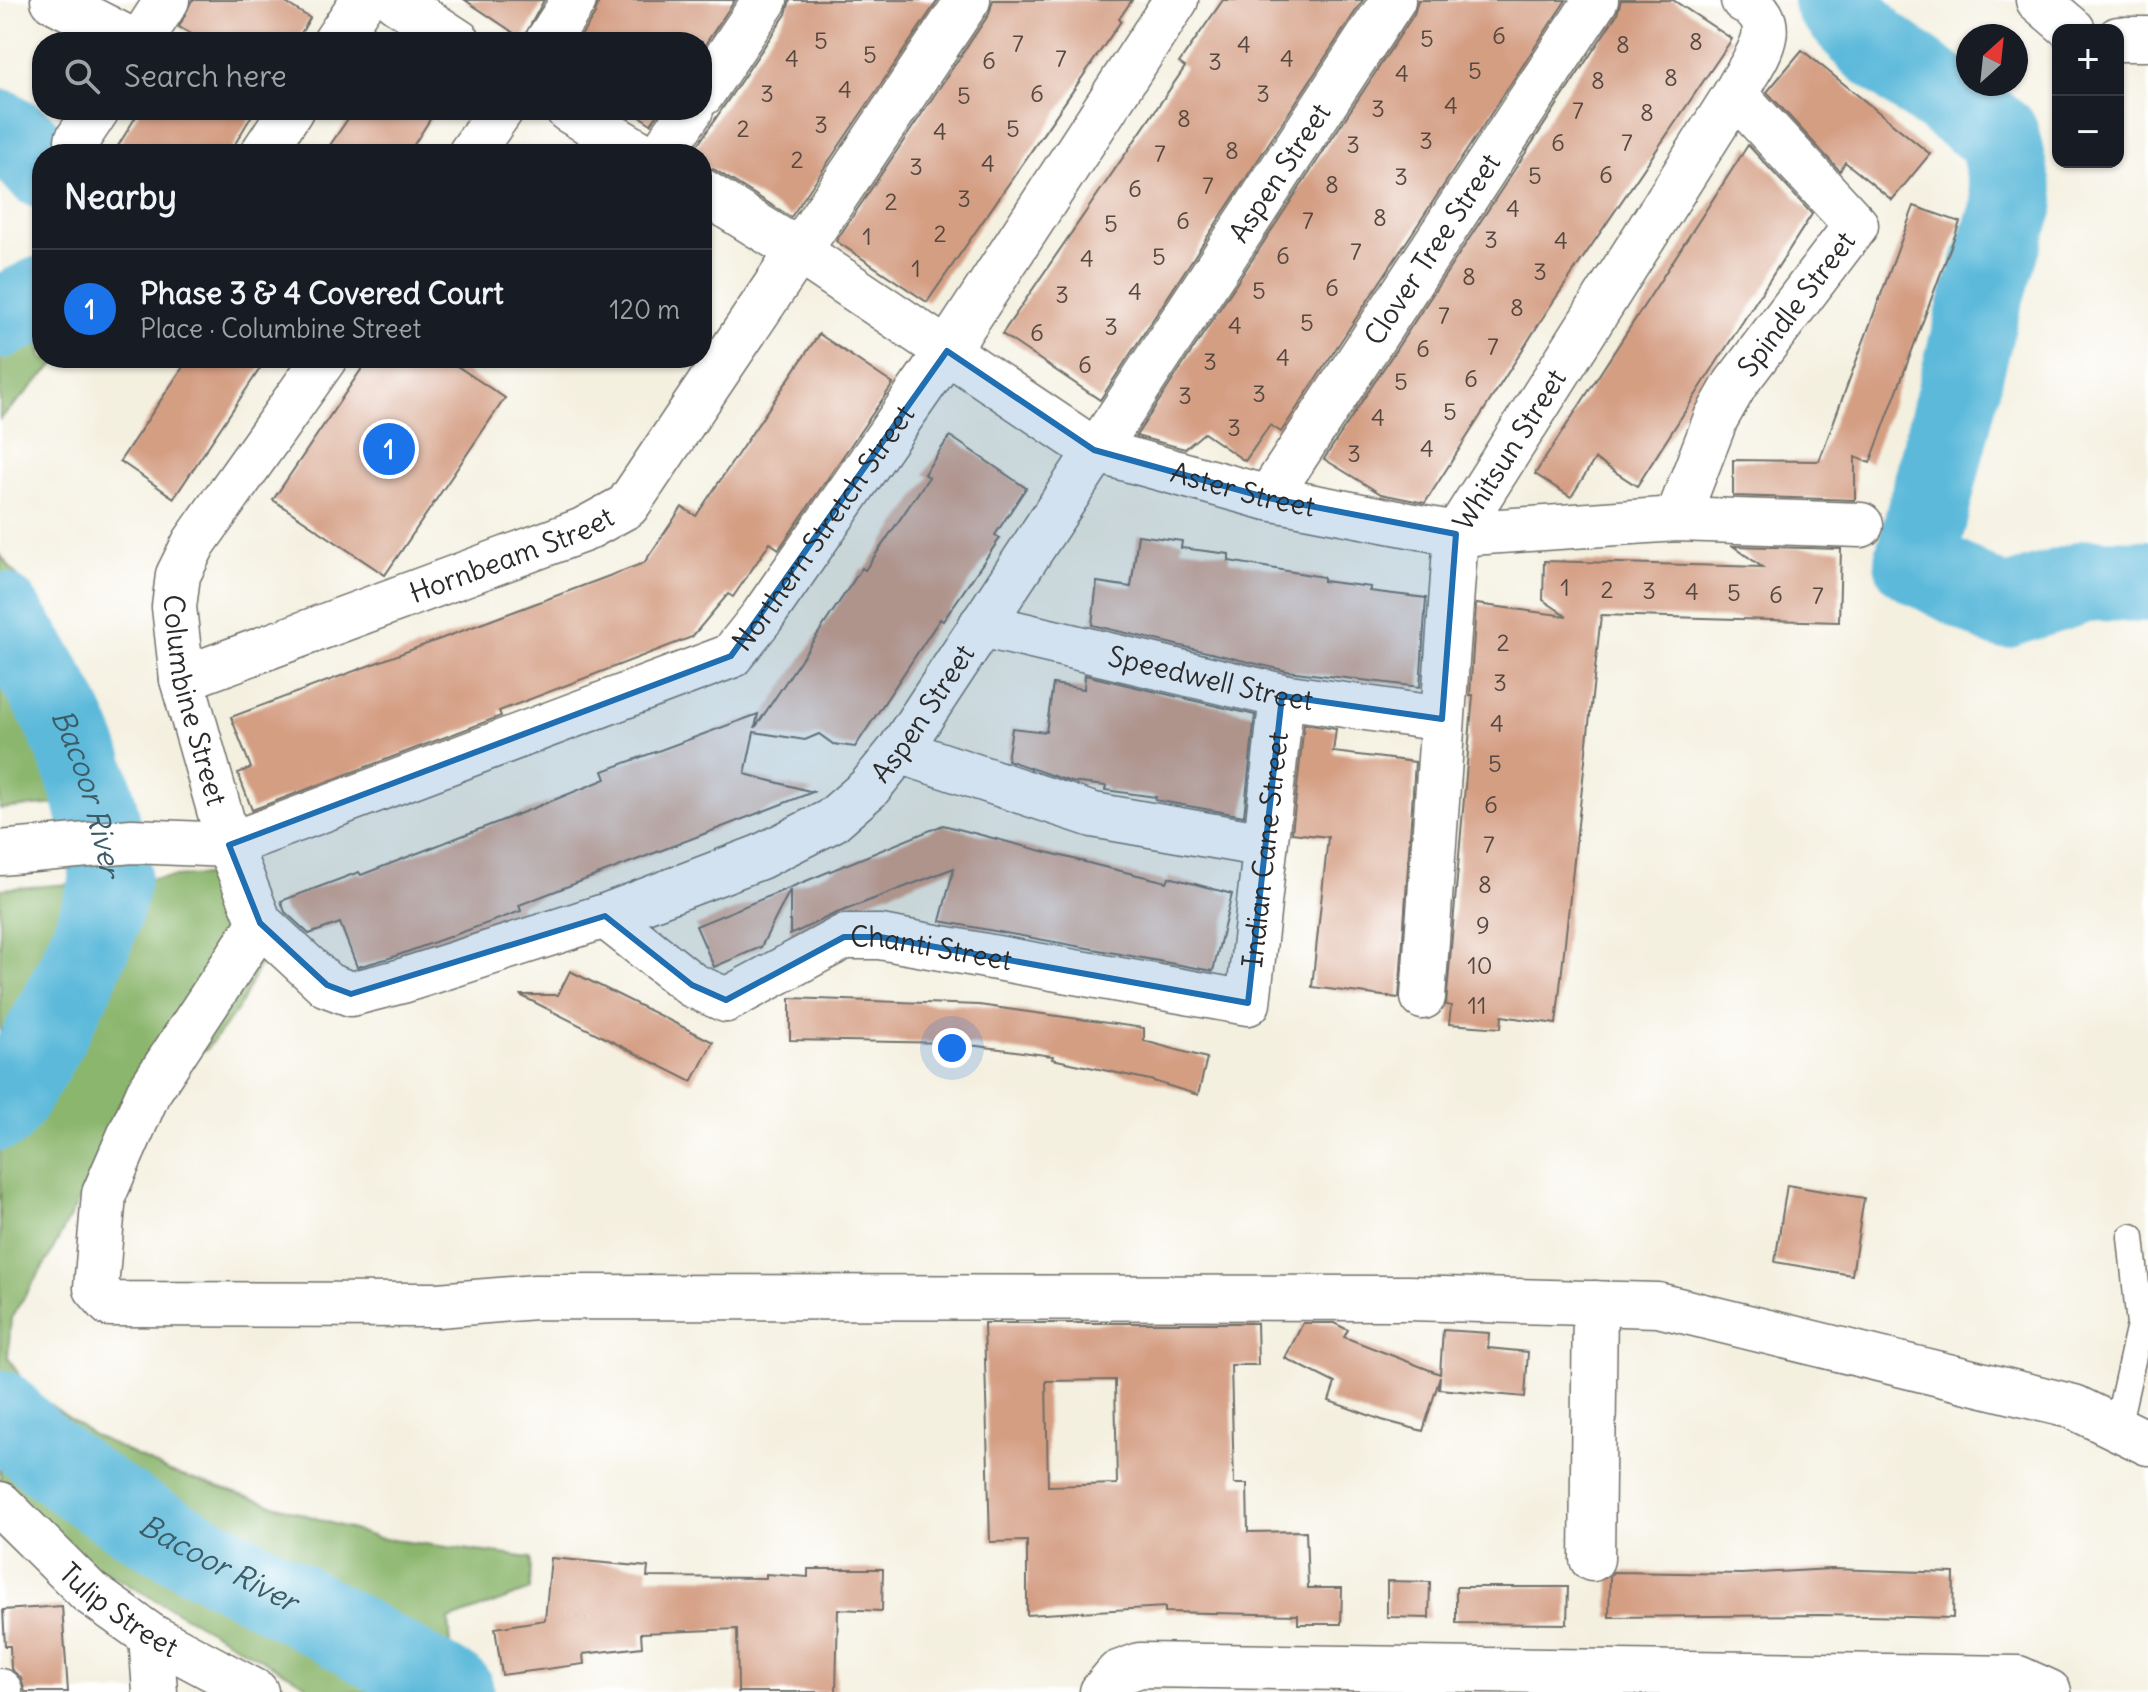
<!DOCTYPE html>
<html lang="en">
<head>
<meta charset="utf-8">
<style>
  body { margin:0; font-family:Delius,sans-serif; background:#242831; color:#f1f3f6 }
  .controls { position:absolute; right:24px; top:24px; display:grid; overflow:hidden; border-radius:16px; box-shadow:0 2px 6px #0004 }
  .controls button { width:72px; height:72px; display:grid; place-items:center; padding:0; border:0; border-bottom:2px solid #363941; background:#171b24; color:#f1f3f6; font:40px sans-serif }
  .compass { position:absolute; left:1956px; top:24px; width:72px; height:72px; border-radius:50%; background:#171b24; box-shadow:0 2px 6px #0004; rotate:27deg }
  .you { position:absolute; left:952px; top:1048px; width:28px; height:28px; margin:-20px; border:6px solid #fff; border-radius:50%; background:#1a73e8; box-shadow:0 0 0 12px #1a73e833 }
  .badge { display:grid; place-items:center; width:52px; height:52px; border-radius:50%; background:#1a73e8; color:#fff; font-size:26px; font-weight:700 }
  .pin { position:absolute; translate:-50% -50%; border:4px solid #fff; box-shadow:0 2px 8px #0006 }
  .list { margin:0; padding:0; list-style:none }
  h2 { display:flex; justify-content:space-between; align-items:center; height:104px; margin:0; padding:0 32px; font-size:34px }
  h2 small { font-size:26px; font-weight:400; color:#9ea1a6 }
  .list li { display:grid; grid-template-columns:52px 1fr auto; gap:24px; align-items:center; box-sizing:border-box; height:120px; padding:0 32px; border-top:2px solid #363941 }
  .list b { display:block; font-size:30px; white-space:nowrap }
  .list p { margin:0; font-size:26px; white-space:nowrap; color:#9ea1a6 }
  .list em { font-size:26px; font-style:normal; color:#9ea1a6 }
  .icon { flex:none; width:44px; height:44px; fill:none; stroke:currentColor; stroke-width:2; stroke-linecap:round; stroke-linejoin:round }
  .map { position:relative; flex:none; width:2148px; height:1692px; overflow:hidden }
  .search { position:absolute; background:#171b24; box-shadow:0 2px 6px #0004; left:32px; top:32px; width:680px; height:88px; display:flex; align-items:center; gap:20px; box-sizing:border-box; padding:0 28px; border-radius:32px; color:#9ea1a6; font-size:30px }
  .panel { position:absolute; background:#171b24; box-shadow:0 2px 6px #0004; left:32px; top:144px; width:680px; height:224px; border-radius:32px }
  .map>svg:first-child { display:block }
  .forest { fill:#8bb66d; stroke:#5b704c; stroke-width:2 }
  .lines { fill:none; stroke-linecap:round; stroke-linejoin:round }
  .river { stroke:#5cb9da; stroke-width:82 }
  .building { fill:#d49e83; fill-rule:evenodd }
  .service-casing { stroke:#71706a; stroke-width:29 }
  .minor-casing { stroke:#71706a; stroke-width:47 }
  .service { stroke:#fff; stroke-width:26 }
  .minor { stroke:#fff; stroke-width:44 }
  .marked { fill:#1f6fb2; fill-opacity:0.2; stroke:#1f6fb2; stroke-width:6; stroke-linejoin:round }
  .labels { text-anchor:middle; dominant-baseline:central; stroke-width:6; stroke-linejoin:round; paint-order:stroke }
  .number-label { font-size:24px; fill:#554841 }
  .street-label { font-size:28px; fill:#2b2b2b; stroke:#fff }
  .water-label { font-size:30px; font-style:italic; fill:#3c5d68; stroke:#fff }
</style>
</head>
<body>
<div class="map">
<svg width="2148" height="1692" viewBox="0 0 2148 1692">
  <rect width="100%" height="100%" fill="#fff"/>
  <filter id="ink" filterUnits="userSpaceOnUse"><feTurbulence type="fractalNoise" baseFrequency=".0125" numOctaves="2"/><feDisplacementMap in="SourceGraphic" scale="16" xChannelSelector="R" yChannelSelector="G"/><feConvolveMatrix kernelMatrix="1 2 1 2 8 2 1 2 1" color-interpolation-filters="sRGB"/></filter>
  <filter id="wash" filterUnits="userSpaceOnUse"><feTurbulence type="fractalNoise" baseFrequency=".006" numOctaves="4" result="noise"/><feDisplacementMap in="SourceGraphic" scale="32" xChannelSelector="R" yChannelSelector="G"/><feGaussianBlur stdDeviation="1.8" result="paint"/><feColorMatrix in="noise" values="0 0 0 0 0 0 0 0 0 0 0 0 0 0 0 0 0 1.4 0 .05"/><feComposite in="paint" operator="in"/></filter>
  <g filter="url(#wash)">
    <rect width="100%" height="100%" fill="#f4f0e0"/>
    <g class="forest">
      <polygon points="0,106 72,144 82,154 42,154 42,212 0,181"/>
      <polygon points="42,245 42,358 61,358 0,419 0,282 30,270"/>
      <polygon points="0,555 31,593 76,689 119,799 0,809"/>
      <polygon points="219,874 264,956 238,1009 206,1050 144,1075 48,1259 11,1318 8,1357 27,1388 93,1435 170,1472 378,1538 531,1558 530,1590 449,1620 453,1673 488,1692 306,1692 305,1684 72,1553 0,1491 0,889"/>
    </g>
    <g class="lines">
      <g class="river">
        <polyline points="1834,0 1872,44 1998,135 2014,201 1979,307 1915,562 2003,608 2090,580 2148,581"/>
        <polyline points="0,130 22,144 42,167"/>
        <polyline points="0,318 42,297"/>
        <path id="s1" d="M0,613C47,681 81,738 99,820C102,835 109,852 110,867C112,921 32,1064 0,1110"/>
        <path id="s2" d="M0,1411C77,1496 178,1542 278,1594C337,1625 394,1661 453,1692"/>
      </g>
    </g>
    <g id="blocks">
      <g class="building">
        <polygon points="192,0 281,0 310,18 296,42 206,42 179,27"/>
        <polygon points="465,0 544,0 523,39"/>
        <polygon points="599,0 735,0 702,49 702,42 577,42 595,14"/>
        <polygon points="790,0 938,0 791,217 715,170 702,166 702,154 693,152 786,14"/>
        <polygon points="993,0 1132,0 1119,19 1121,21 927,302 836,241 989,14"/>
        <polygon points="1223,0 1363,0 1100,400 1002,334 1185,67 1179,63"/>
        <polygon points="1418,0 1566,0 1281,432 1270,425 1245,461 1204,433 1185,449 1136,436 1414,14"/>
        <polygon points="1621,0 1673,0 1732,39 1549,308 1425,503 1381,494 1324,459 1617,14"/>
        <polygon points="1802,50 1930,154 1892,200 1845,162 1840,171 1767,92"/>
        <polygon points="140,110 255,110 229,154 113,154"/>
        <polygon points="354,110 436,110 408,154 324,154"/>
        <polygon points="630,110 661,110 651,124"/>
        <polygon points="1748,145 1812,214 1637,486 1595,459 1571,497 1535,474"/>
        <polygon points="1914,206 1960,222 1870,463 1855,457 1855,500 1733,496 1733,460 1819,461"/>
        <polygon points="819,334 893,384 779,549 770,543 733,597 728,594 692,637 499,711 501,716 252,810 238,773 251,768 231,717 644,563 682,507 696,516"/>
        <polygon points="189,358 267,358 174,498 120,461"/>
        <polygon points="369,358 445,358 505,398 385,575 273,500"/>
        <polygon points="950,436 1026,488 995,535 1000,538 943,621 940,619 855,747 833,744 819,734 805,740 754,732 745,774 813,792 519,905 521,911 393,957 357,967 340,923 309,934 285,912 281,901 359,872 361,875 524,812 606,779 603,771 758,714 755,728 862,568 865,570 929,477 924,474"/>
        <polygon points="1138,535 1182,541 1181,548 1229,554 1229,561 1323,577 1323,581 1371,587 1369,591 1426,598 1420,687 1287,671 1092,625 1097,582 1131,587"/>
        <polygon points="1733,546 1841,549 1839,622 1601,615 1556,1024 1502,1016 1501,1028 1449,1024 1451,1006 1446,1005 1473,695 1470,695 1476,604 1567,616 1543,600 1544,561 1762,567"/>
        <polygon points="1085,675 1255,715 1244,816 1155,800 1156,797 1105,790 1106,786 1071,782 1007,760 1012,728 1046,732 1053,684 1084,689"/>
        <polygon points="1304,724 1336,729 1333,752 1415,762 1399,998 1312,987 1328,837 1292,833"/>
        <polygon points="943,825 1100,866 1167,882 1169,877 1232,894 1213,971 940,921 954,868 832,915 790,935 790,890 761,947 714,967 696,926"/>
        <polygon points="570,971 713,1042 692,1082 520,995 558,995"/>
        <polygon points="790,998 979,1005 1144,1028 1144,1041 1207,1058 1198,1095 1150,1080 1052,1059 1053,1056 954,1043 790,1040"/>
        <polygon points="1787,1185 1864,1198 1852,1275 1775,1262"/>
        <path d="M984,1323H1257L1258,1365H1231L1234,1484H1247L1248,1532L1306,1531L1308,1588H1342L1341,1624H1298V1615L1165,1612V1607L1027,1615V1541L990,1542ZM1115,1380L1117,1484L1048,1486L1046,1381Z"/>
        <polygon points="1303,1323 1334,1323 1348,1330 1344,1337 1440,1374 1443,1330 1489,1333 1488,1348 1528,1352 1525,1397 1439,1389 1440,1377 1423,1431 1382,1420 1329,1401 1335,1383 1285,1358"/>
        <polygon points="551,1558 648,1567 647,1577 766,1578 766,1574 808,1577 808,1569 883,1569 882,1611 838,1609 836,1692 738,1692 737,1629 641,1633 642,1647 583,1654 584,1664 502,1675 495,1628 545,1620"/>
        <polygon points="1831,1569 1954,1573 1953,1618 1821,1615 1609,1617 1610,1576 1613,1572 1742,1574"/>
        <polygon points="1387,1581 1430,1582 1429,1618 1387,1617"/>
        <polygon points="1456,1587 1568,1587 1567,1624 1456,1623"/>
        <polygon points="62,1606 68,1692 25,1692 21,1678 11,1669 10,1646 5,1646 3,1610"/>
      </g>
    </g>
  </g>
  <g filter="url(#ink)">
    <use href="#blocks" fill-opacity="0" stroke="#71706a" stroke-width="2"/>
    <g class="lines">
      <g class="service-casing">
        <polyline id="service" points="2117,1427 2140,1325 2131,1237"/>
      </g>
      <g class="minor-casing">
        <g id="minor">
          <polyline points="53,0 135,42"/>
          <polyline points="395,0 459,42"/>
          <polyline points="2038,0 2073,30"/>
          <polyline points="2118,39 2148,39"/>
          <polyline points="140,42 167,0"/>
          <polyline points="335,42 363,0"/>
          <polyline points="547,42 574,0"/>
          <polyline points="702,94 765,0"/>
          <polyline points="568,110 642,154"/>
          <polyline points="77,140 97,110"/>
          <polyline points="262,154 291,110"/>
          <polyline points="470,154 501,110"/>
          <polyline points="661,154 691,110"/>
          <path id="s3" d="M702,191L797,250L1094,450L1268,498L1456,534L1677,519L1861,525"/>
          <path id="s4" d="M325,358L194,543L178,575L174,607L182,679L229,845L260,923L327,985L351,994L402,981L605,916L760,857L831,821L869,788L899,751L1393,0"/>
          <path id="s5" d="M1268,498L1596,0"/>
          <path id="s6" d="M1677,519L1716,418L1736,383L1856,225L1735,94"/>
          <path id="s7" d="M981,625L1282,696L1442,719"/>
          <path id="s8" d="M182,679L583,530L627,506L968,0"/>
          <polyline points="899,751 1093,815 1265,845"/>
          <path id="s9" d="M0,853L132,841L229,845L731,656L762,617L947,351L1176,0"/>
          <path id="s10" d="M605,916L692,985L726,1000L844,937H880L1248,1003L1282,696"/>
          <polyline points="260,923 148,1093 104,1194 96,1288 110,1304 438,1305 535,1297 1408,1298 1658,1305 2074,1407 2148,1443"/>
          <path id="s11" d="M1423,997L1456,534L1735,94C1752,61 1788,24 1743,0"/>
          <path id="s12" d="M0,1504L89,1592L151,1636L256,1692"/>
          <polyline points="1592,1559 1595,1303"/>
          <polyline points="151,1636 155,1692"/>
          <polyline points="0,1691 0,1692"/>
          <polyline points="1102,1692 1118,1673 1140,1665 2018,1678 2049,1692"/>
        </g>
      </g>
      <use href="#service" class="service"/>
      <use href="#minor" class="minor"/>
    </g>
  </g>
  <path class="marked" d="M947,351L1094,450L1268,498L1456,534L1442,719L1282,696L1248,1003L880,937H844L726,1000L692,985L605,916L351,994L327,985L260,923L229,845L731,656Z"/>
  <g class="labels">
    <g class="number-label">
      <text x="1499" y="35">6</text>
      <text x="1427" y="38">5</text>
      <text x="821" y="40">5</text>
      <text x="1696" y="41">8</text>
      <text x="1018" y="43">7</text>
      <text x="1244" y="44">4</text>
      <text x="1623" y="44">8</text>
      <text x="870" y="54">5</text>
      <text x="792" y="58">4</text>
      <text x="1061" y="58">7</text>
      <text x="1287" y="58">4</text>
      <text x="989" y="60">6</text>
      <text x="1215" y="61">3</text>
      <text x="1475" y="70">5</text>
      <text x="1402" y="73">4</text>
      <text x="1671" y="77">8</text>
      <text x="1598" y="80">8</text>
      <text x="845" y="89">4</text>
      <text x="767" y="93">3</text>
      <text x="1037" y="93">6</text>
      <text x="1263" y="93">3</text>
      <text x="964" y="95">5</text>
      <text x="1451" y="105">4</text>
      <text x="1378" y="108">3</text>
      <text x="1578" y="110">7</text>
      <text x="1647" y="112">8</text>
      <text x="1184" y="118">8</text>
      <text x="821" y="124">3</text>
      <text x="743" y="128">2</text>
      <text x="1013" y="128">5</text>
      <text x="940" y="131">4</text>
      <text x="1426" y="140">3</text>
      <text x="1558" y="142">6</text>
      <text x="1627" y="142">7</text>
      <text x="1353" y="144">3</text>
      <text x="1232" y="150">8</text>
      <text x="1160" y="153">7</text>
      <text x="797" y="159">2</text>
      <text x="988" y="163">4</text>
      <text x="916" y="166">3</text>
      <text x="1606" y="174">6</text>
      <text x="1535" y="175">5</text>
      <text x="1401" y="176">3</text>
      <text x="1332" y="184">8</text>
      <text x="1208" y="185">7</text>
      <text x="1135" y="188">6</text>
      <text x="964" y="198">3</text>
      <text x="891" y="201">2</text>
      <text x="1513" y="208">4</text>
      <text x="1380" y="217">8</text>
      <text x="1183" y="220">6</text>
      <text x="1308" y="220">7</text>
      <text x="1111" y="223">5</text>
      <text x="940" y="233">2</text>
      <text x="867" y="236">1</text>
      <text x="1491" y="239">3</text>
      <text x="1561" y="240">4</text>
      <text x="1356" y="251">7</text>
      <text x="1283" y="255">6</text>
      <text x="1159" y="256">5</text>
      <text x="1087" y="258">4</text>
      <text x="916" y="268">1</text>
      <text x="1540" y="271">3</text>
      <text x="1469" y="276">8</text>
      <text x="1332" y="287">6</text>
      <text x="1259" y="290">5</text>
      <text x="1135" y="291">4</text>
      <text x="1062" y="294">3</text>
      <text x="1517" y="307">8</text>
      <text x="1444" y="315">7</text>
      <text x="1307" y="322">5</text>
      <text x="1235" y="325">4</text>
      <text x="1111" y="326">3</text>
      <text x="1037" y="332">6</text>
      <text x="1493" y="346">7</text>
      <text x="1423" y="348">6</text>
      <text x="1283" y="357">4</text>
      <text x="1210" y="361">3</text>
      <text x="1085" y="364">6</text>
      <text x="1471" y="378">6</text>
      <text x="1401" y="381">5</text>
      <text x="1259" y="393">3</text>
      <text x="1185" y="395">3</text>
      <text x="1450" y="411">5</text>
      <text x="1378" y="417">4</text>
      <text x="1234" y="427">3</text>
      <text x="1427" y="448">4</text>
      <text x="1354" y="453">3</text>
      <text x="1565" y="587">1</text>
      <text x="1607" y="589">2</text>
      <text x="1649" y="590">3</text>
      <text x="1692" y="591">4</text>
      <text x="1734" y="592">5</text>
      <text x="1776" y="594">6</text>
      <text x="1818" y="595">7</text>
      <text x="1503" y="642">2</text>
      <text x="1500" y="682">3</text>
      <text x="1497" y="723">4</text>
      <text x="1495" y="763">5</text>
      <text x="1491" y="804">6</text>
      <text x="1489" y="844">7</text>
      <text x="1485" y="884">8</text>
      <text x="1483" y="925">9</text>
      <text x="1480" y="965">10</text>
      <text x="1477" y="1005">11</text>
    </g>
    <g class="street-label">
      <text stroke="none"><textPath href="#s4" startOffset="2042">Aspen Street</textPath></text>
      <text stroke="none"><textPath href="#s5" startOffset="298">Clover Tree Street</textPath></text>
      <text stroke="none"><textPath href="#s6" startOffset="248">Spindle Street</textPath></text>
      <text stroke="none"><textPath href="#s11" startOffset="564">Whitsun Street</textPath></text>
      <text stroke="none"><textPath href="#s3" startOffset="624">Aster Street</textPath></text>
      <text stroke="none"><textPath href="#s9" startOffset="924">Northern Stretch Street</textPath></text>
      <text stroke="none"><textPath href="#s8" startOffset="352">Hornbeam Street</textPath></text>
      <text stroke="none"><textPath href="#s7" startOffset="236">Speedwell Street</textPath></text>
      <text stroke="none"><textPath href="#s4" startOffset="390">Columbine Street</textPath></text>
      <text stroke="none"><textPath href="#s4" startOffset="1394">Aspen Street</textPath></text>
      <text stroke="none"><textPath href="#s10" startOffset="846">Indian Cane Street</textPath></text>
      <text stroke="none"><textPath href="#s10" startOffset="370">Chanti Street</textPath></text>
      <text stroke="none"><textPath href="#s12" startOffset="160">Tulip Street</textPath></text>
    </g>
    <g class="water-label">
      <text stroke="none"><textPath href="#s1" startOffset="202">Bacoor River</textPath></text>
      <text stroke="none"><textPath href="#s2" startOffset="268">Bacoor River</textPath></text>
    </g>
  </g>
</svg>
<div class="controls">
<button>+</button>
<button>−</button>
</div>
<svg class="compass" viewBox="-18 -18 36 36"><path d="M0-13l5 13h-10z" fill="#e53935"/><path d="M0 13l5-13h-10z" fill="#9ea1a6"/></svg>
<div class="you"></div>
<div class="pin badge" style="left:389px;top:449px">1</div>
<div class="search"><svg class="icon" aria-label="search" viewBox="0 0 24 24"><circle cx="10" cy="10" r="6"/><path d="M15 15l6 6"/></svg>Search here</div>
<section class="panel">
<h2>Nearby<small></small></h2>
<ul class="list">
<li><span class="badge">1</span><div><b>Phase 3 &amp; 4 Covered Court</b><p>Place · Columbine Street</p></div><em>120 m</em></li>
</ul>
</section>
</div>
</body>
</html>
